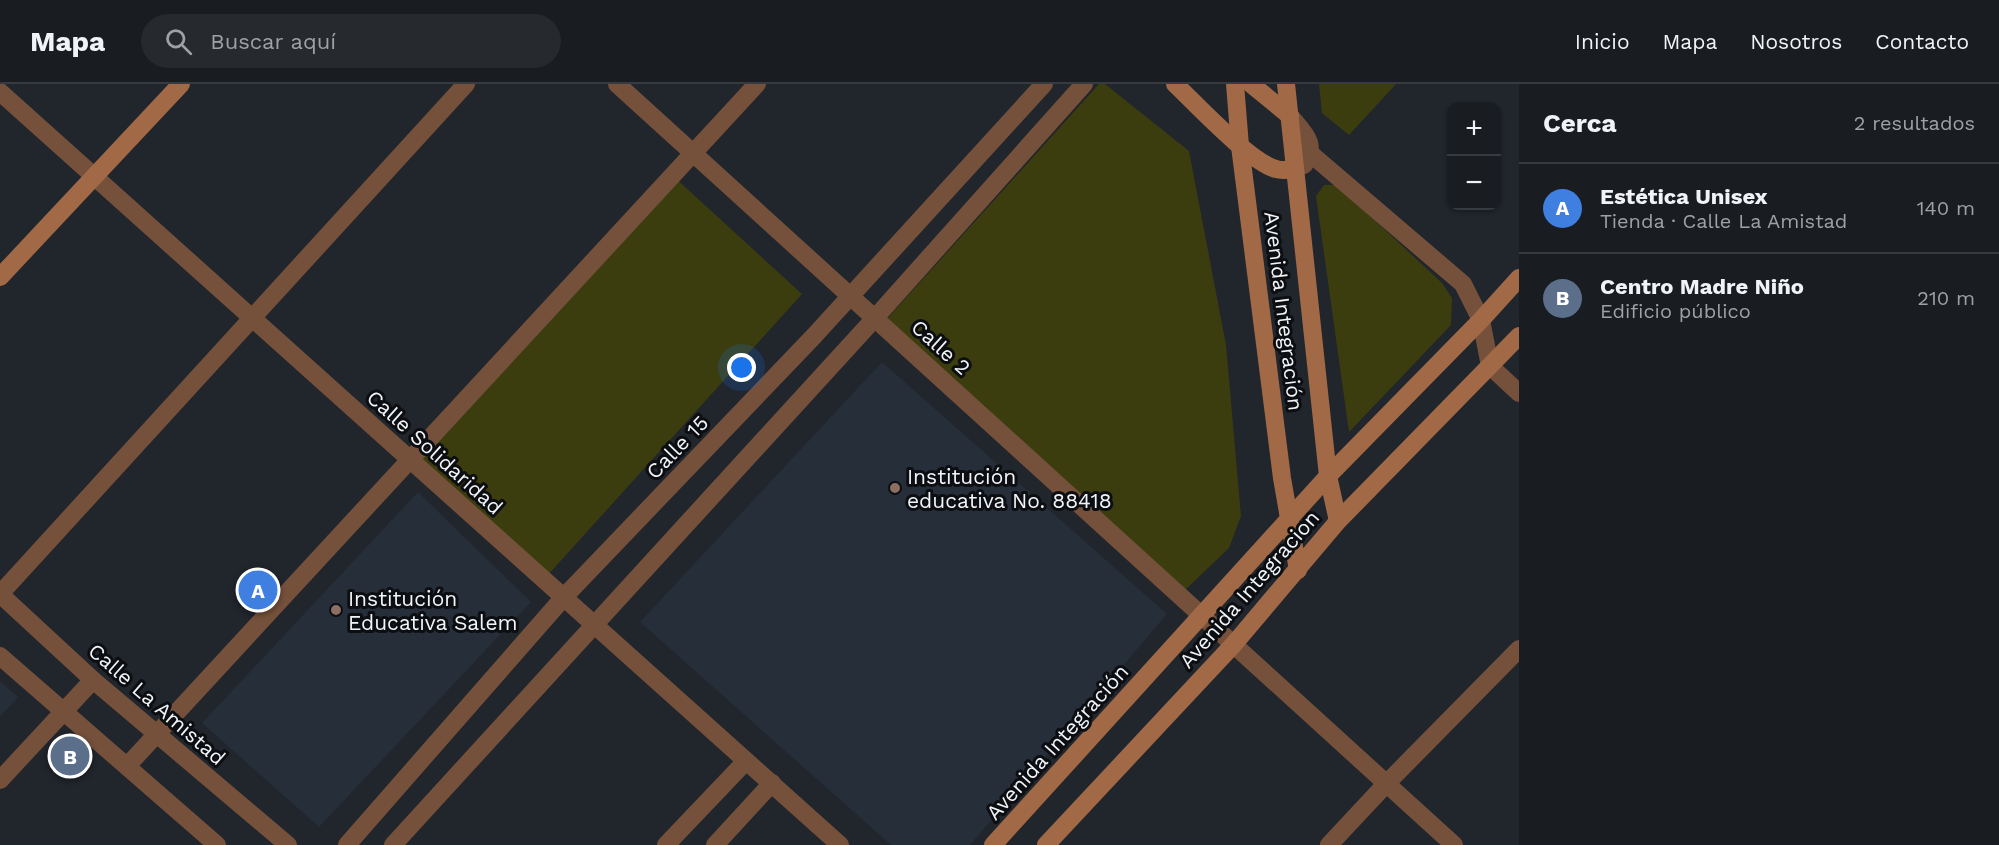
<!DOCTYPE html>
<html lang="es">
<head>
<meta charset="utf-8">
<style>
  body { margin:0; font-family:"Work Sans",sans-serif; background:#26292e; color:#f1f3f6 }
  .controls { position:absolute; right:18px; top:18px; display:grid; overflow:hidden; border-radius:12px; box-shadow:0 2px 4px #0004 }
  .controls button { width:54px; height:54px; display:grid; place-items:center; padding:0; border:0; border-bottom:2px solid #373a3f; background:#191c21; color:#f1f3f6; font:30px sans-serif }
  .you { position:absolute; left:742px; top:284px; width:21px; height:21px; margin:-15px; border:4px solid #fff; border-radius:50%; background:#1a73e8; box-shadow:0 0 0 9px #1a73e833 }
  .badge { display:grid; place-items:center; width:39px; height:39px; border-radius:50%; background:#db2777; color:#fff; font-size:20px; font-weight:700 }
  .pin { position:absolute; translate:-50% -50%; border:3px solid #fff; box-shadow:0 2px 6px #0006 }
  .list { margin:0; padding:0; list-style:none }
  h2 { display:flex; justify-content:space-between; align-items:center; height:78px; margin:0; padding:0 24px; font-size:26px }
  h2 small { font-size:20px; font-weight:400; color:#9fa1a5 }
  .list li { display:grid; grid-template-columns:39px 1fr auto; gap:18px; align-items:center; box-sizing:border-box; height:90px; padding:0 24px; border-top:2px solid #373a3f }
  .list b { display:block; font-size:22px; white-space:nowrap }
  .list p { margin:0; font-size:20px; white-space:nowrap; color:#9fa1a5 }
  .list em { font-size:20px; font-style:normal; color:#9fa1a5 }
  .icon { flex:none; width:33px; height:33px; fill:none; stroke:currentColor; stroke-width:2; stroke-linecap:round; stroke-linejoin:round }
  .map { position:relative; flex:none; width:1519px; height:761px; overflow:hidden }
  header { display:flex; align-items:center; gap:36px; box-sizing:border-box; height:84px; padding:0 30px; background:#191c21; border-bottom:2px solid #373a3f }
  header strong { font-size:28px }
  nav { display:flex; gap:33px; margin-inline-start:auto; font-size:21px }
  .search { width:420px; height:54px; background:#26292e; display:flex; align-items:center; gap:15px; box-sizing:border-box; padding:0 21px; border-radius:33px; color:#9fa1a5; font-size:22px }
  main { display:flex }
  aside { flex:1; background:#191c21 }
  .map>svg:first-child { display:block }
  .built { fill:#262e3a }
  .green { fill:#3c3d0e }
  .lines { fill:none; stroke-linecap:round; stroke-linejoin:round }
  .street { stroke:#75513b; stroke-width:18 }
  .secondary { stroke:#a26946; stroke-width:18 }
  .education-dot { fill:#8d6e63; stroke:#0c0e11; stroke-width:2 }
  .labels { text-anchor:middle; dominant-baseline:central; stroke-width:6; stroke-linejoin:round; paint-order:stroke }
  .street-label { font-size:21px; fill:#f1f5f9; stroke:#0c0e11 }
  .poi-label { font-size:21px; fill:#f1f5f9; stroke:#0c0e11; text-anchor:start }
</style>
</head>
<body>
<header>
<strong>Mapa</strong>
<div class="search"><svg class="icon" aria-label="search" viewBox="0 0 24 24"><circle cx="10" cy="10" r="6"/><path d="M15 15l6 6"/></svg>Buscar aquí</div>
<nav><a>Inicio</a><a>Mapa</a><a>Nosotros</a><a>Contacto</a></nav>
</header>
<main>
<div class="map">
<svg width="1519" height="761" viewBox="0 0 1519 761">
  <rect width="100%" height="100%" fill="#21252c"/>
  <g class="built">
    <polygon points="882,278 1167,530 970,761 891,761 640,538"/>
    <polygon points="418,408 531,518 319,743 202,639"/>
    <polygon points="0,597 18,613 0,633"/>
  </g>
  <g class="green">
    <polygon points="1099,0 1105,0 1189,67 1226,261 1241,432 1229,464 1185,506 885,237"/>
    <polygon points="1319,0 1396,0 1349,51 1322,29"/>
    <polygon points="673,92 802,210 547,492 413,371"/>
    <polygon points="1324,101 1337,101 1442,199 1452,214 1451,241 1349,348 1316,112"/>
  </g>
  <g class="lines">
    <g class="street">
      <polyline points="617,0 1454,761"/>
      <polyline points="0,8 840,761"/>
      <path d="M1290,32C1304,49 1318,59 1304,81"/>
      <polyline points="1311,70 1463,200 1481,236 1490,282 1519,309"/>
      <polyline points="0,510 466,0"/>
      <polyline points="0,510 93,596 288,761"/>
      <polyline points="0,572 217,761"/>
      <polyline points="128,681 757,0"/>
      <polyline points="0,696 93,596"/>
      <polyline points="347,761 564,513 814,252 1044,0"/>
      <polyline points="393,761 875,234 1084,0"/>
      <polyline points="666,761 746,677"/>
      <polyline points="715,761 772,699"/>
      <polyline points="1329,761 1386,700 1519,565"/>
    </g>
    <g class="secondary">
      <path d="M1175,0C1197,21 1250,78 1276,85C1282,87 1288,86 1295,85"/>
      <polyline points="1235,0 1240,62 1282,394 1298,486"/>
      <polyline points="1251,0 1290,32"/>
      <polyline points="1286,0 1328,392 1338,437"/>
      <polyline points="0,193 181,0"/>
      <polyline points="993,761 1328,392 1481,236 1519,194"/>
      <polyline points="1046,761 1234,560 1338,437 1519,252"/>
    </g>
  </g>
  <g class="education-dot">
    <circle cx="895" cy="404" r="6"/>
    <circle cx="336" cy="526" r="6"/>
  </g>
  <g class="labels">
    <g class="street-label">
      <text transform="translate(1284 227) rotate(83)">Avenida Integración</text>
      <text transform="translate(941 263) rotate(42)">Calle 2</text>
      <text transform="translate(677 363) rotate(-46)">Calle 15</text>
      <text transform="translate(435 368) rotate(42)">Calle Solidaridad</text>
      <text transform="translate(1249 505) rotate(-49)">Avenida Integracion</text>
      <text transform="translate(157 620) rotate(41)">Calle La Amistad</text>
      <text transform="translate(1057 658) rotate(-48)">Avenida Integración</text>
    </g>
    <g class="poi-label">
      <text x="907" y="392">Institución<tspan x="907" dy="24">educativa No. 88418</tspan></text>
      <text x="348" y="514">Institución<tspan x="348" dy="24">Educativa Salem</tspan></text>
    </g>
  </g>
</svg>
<div class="controls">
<button>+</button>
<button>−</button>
</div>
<div class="you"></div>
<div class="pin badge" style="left:258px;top:506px;background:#3f7fe0">A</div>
<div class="pin badge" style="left:70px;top:672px;background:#5c6f8a">B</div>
</div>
<aside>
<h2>Cerca<small>2 resultados</small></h2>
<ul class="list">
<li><span class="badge" style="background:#3f7fe0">A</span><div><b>Estética Unisex</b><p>Tienda · Calle La Amistad</p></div><em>140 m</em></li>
<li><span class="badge" style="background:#5c6f8a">B</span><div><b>Centro Madre Niño</b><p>Edificio público</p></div><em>210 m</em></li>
</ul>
</aside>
</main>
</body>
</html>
